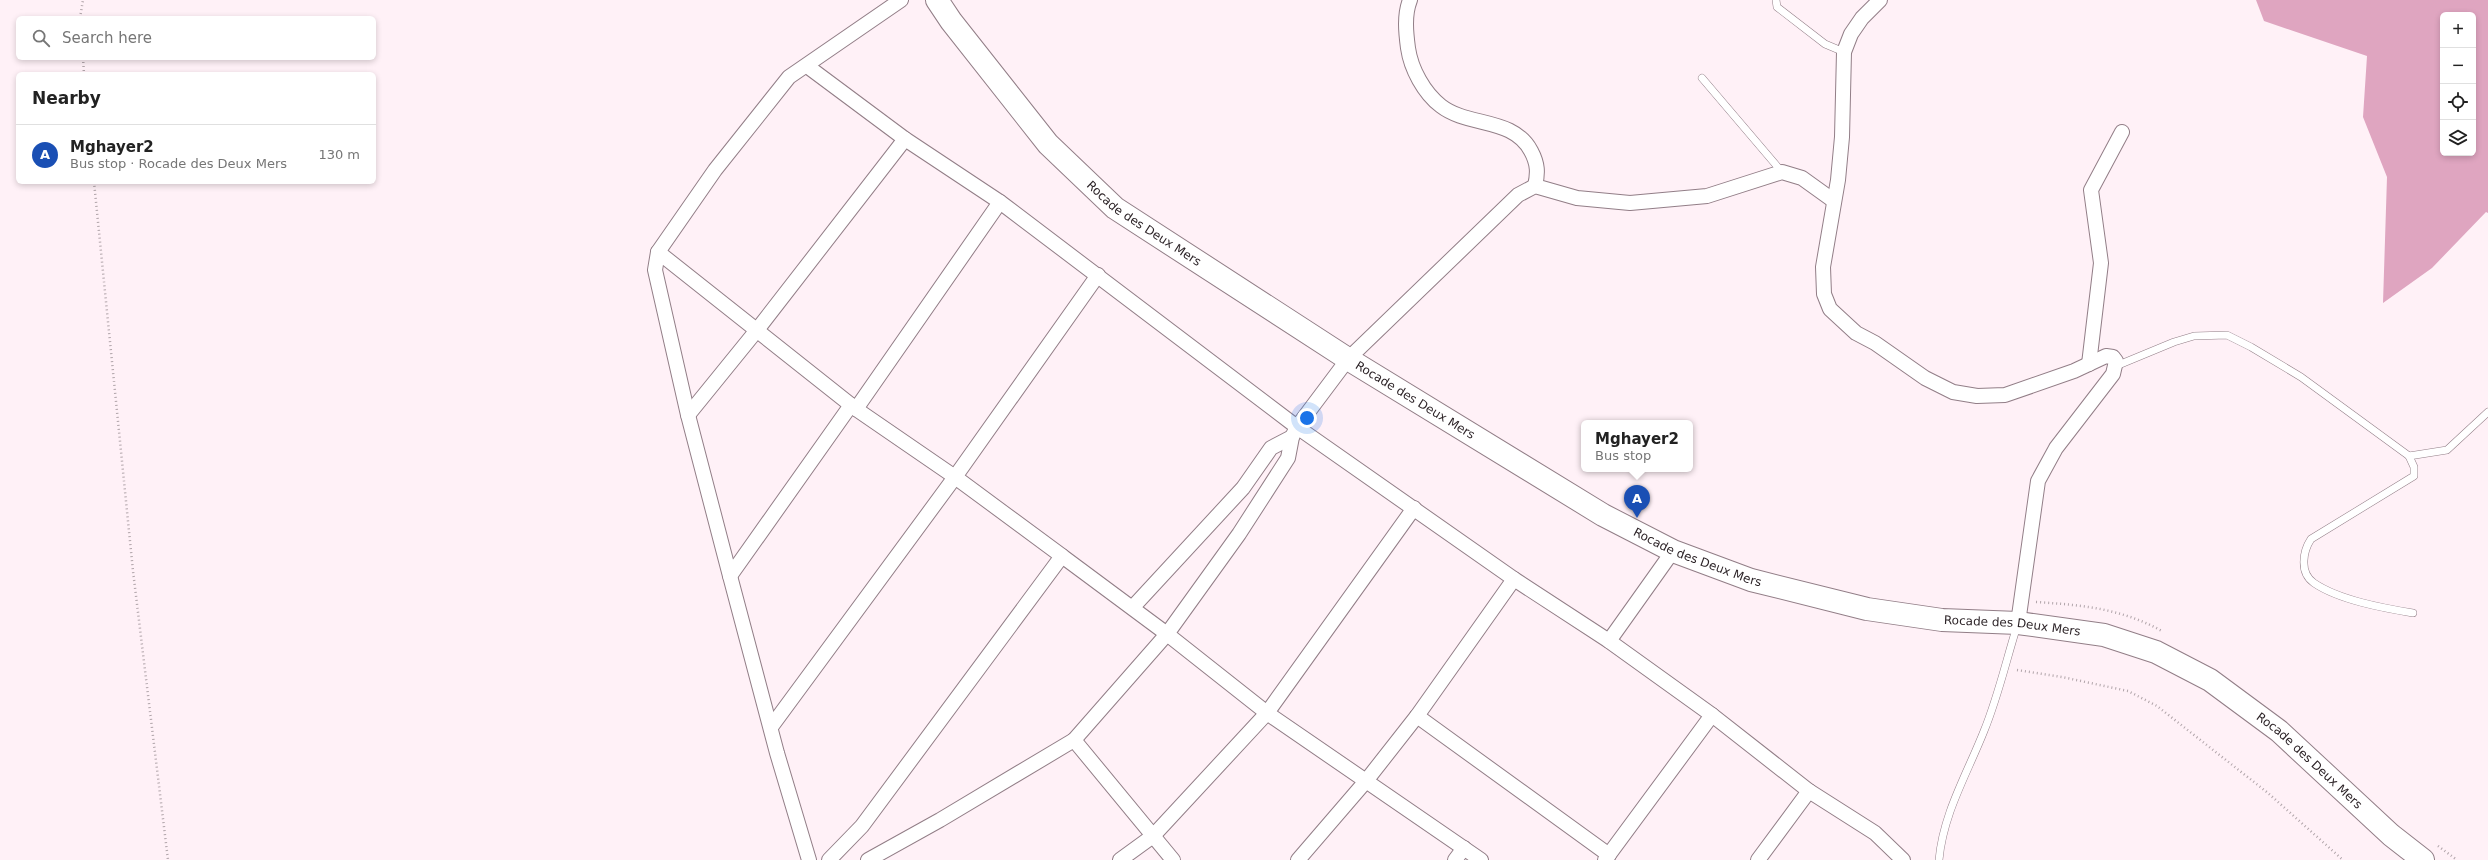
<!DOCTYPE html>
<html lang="en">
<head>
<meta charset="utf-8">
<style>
  body { margin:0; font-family:"DejaVu Sans",sans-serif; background:#f2f2f2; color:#222 }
  .controls { position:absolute; right:12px; top:12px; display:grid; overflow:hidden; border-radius:6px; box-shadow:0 2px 6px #0003 }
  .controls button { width:36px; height:36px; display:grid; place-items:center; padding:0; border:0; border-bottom:1px solid #e0e0e0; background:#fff; color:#222; font:20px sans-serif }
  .you { position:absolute; left:1307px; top:418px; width:14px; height:14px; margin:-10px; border:3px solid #fff; border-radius:50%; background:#1a73e8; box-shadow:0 0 0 6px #1a73e833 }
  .badge { display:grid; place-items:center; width:26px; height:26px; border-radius:50%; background:#ea580c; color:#fff; font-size:13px; font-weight:700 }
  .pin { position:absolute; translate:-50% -33px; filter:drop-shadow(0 1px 2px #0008) }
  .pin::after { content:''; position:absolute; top:21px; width:14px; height:12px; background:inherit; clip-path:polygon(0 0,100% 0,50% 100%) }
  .popup { position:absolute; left:1581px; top:420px; width:112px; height:52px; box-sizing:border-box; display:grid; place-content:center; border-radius:6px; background:#fff; filter:drop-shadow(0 1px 3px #0005); font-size:13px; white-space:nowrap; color:#767676 }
  .popup b { font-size:15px; color:#222 }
  .popup::after { content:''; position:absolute; left:50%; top:100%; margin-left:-8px; border:8px solid transparent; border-top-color:#fff }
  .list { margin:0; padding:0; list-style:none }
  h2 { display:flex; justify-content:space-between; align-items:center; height:52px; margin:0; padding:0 16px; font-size:17px }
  h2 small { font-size:13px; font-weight:400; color:#767676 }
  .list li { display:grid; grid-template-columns:26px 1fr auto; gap:12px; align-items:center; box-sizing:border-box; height:60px; padding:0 16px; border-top:1px solid #e0e0e0 }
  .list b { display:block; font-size:15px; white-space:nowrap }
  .list p { margin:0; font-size:13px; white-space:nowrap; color:#767676 }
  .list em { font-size:13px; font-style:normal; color:#767676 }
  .icon { flex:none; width:22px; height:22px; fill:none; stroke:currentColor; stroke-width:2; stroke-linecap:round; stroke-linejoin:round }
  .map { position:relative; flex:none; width:2488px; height:860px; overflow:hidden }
  .search { position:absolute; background:#fff; box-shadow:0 2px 6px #0003; left:16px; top:16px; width:360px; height:44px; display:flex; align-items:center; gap:10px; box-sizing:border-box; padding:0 14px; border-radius:6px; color:#767676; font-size:15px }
  .panel { position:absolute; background:#fff; box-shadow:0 2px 6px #0003; left:16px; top:72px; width:360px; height:112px; border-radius:6px }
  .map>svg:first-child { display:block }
  .forest { fill:#dfa5c0; fill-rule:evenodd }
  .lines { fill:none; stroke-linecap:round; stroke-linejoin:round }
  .service-casing { stroke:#927e87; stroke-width:8 }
  .minor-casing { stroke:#927e87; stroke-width:16 }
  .trunk-casing { stroke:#927e87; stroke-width:24 }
  .path { stroke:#b1a5aa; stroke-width:2.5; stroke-dasharray:1 3; stroke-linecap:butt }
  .service { stroke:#fff; stroke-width:7 }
  .minor { stroke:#fff; stroke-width:14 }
  .trunk { stroke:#fff; stroke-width:22 }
  .labels { text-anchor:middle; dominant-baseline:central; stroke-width:3; stroke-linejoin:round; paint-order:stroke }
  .street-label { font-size:12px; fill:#2d2428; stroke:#fff }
</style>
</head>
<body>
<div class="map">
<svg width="2488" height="860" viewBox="0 0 2488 860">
  <rect width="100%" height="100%" fill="#fff1f7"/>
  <path class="forest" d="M2256,0H2488V213L2486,212L2432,268L2383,303L2387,177L2363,117L2367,56L2264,21ZM2443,15H2473V153H2443Z"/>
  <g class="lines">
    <g class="service-casing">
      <g id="service">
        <polyline points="1776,0 1777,7 1825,44 1844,52"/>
        <polyline points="1702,78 1782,172"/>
        <polyline points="2116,366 2174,342 2194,336 2227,335 2251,347 2301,377 2409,456 2447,450 2488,412"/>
        <path d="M2409,456L2414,467V476L2311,539C2303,551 2299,573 2314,583C2339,600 2383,608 2413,613"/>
        <path d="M1939,860C1943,814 1967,774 1984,731C1998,697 2006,661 2017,626"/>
      </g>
    </g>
    <g class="minor-casing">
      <g id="minor">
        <path d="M1410,0C1404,15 1406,33 1408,48C1411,69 1424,93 1441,106C1468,127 1513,117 1531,151C1538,164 1538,173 1535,186"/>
        <polyline points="1880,0 1862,18 1851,34 1844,52 1842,137 1838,180 1823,267 1824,294 1830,309 1856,333 1875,343 1925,378 1953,392 1977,396 2005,395 2074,371 2106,356 2113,357 2116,361 2113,374 2056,448 2038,481 2018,623"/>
        <polyline points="807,66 905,139 1000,202 1297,427 1514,579 1609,641 1712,715 1809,791 1875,833 1903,860"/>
        <polyline points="658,252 856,409 955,477 1062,556"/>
        <polyline points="2089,364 2101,263 2091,190 2122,132"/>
        <polyline points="856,409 1000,202"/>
        <polyline points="688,415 757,330 905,139"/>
        <polyline points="730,576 851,405"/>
        <polyline points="1133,607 1243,488 1271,448 1292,437"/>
        <polyline points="1609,641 1673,551"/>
        <polyline points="1417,716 1609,855"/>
        <polyline points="771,727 955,477 1098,275"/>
        <polyline points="1074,740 1173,860"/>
        <polyline points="809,860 777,753 730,576 688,415 655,270 658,252 715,170 789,77 901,0"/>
        <polyline points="829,860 862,826 1062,556 1167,634 1267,713 1481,860"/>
        <polyline points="868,860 940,820 1074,740 1167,634 1239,534 1288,458 1292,437 1297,427 1348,359 1518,195 1535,186 1577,198 1630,203 1707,196 1782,172 1802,178 1834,201"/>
        <polyline points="1120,860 1153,836 1267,713 1414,508"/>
        <polyline points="1298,860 1366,781 1417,716 1514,579"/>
        <polyline points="1455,860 1464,848"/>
        <polyline points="1605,860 1712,715"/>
        <polyline points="1758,860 1809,791"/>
      </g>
    </g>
    <g class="trunk-casing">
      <g id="trunk">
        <path id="s1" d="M937,0L951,21L1048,144L1115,208L1348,359L1603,515L1673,551L1751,580L1867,609L1942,620L2018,623L2104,635L2156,652L2210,680L2279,731L2391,835L2423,860"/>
      </g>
    </g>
    <g class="path">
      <polyline points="80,18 83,0"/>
      <polyline points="83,58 84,74"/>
      <polyline points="94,182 133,571 168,860"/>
      <path d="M2036,602C2081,605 2120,608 2162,631"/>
      <polyline points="2017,670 2062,677 2128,691 2157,706 2268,793 2343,860"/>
      <polyline points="2438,846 2457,860"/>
    </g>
    <use href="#service" class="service"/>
    <use href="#minor" class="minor"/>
    <use href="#trunk" class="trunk"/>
  </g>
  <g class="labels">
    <g class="street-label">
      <text stroke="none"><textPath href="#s1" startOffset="307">Rocade des Deux Mers</textPath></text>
      <text stroke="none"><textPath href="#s1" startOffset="631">Rocade des Deux Mers</textPath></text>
      <text stroke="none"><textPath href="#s1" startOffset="955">Rocade des Deux Mers</textPath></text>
      <text stroke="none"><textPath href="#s1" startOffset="1279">Rocade des Deux Mers</textPath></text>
      <text stroke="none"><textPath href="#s1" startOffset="1615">Rocade des Deux Mers</textPath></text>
    </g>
  </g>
</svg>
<div class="controls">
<button>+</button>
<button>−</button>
<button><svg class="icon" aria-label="locate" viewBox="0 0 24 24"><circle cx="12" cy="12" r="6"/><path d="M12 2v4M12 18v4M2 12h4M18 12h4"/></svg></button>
<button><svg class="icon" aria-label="layers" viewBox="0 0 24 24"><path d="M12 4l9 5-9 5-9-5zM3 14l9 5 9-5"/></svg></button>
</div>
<div class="you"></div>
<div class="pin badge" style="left:1637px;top:518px;background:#1a4fb4">A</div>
<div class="popup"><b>Mghayer2</b>Bus stop</div>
<div class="search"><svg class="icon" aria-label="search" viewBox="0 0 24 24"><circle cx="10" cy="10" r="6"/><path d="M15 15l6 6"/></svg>Search here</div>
<section class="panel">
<h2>Nearby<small></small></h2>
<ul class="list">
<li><span class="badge" style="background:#1a4fb4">A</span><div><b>Mghayer2</b><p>Bus stop · Rocade des Deux Mers</p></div><em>130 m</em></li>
</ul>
</section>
</div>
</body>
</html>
